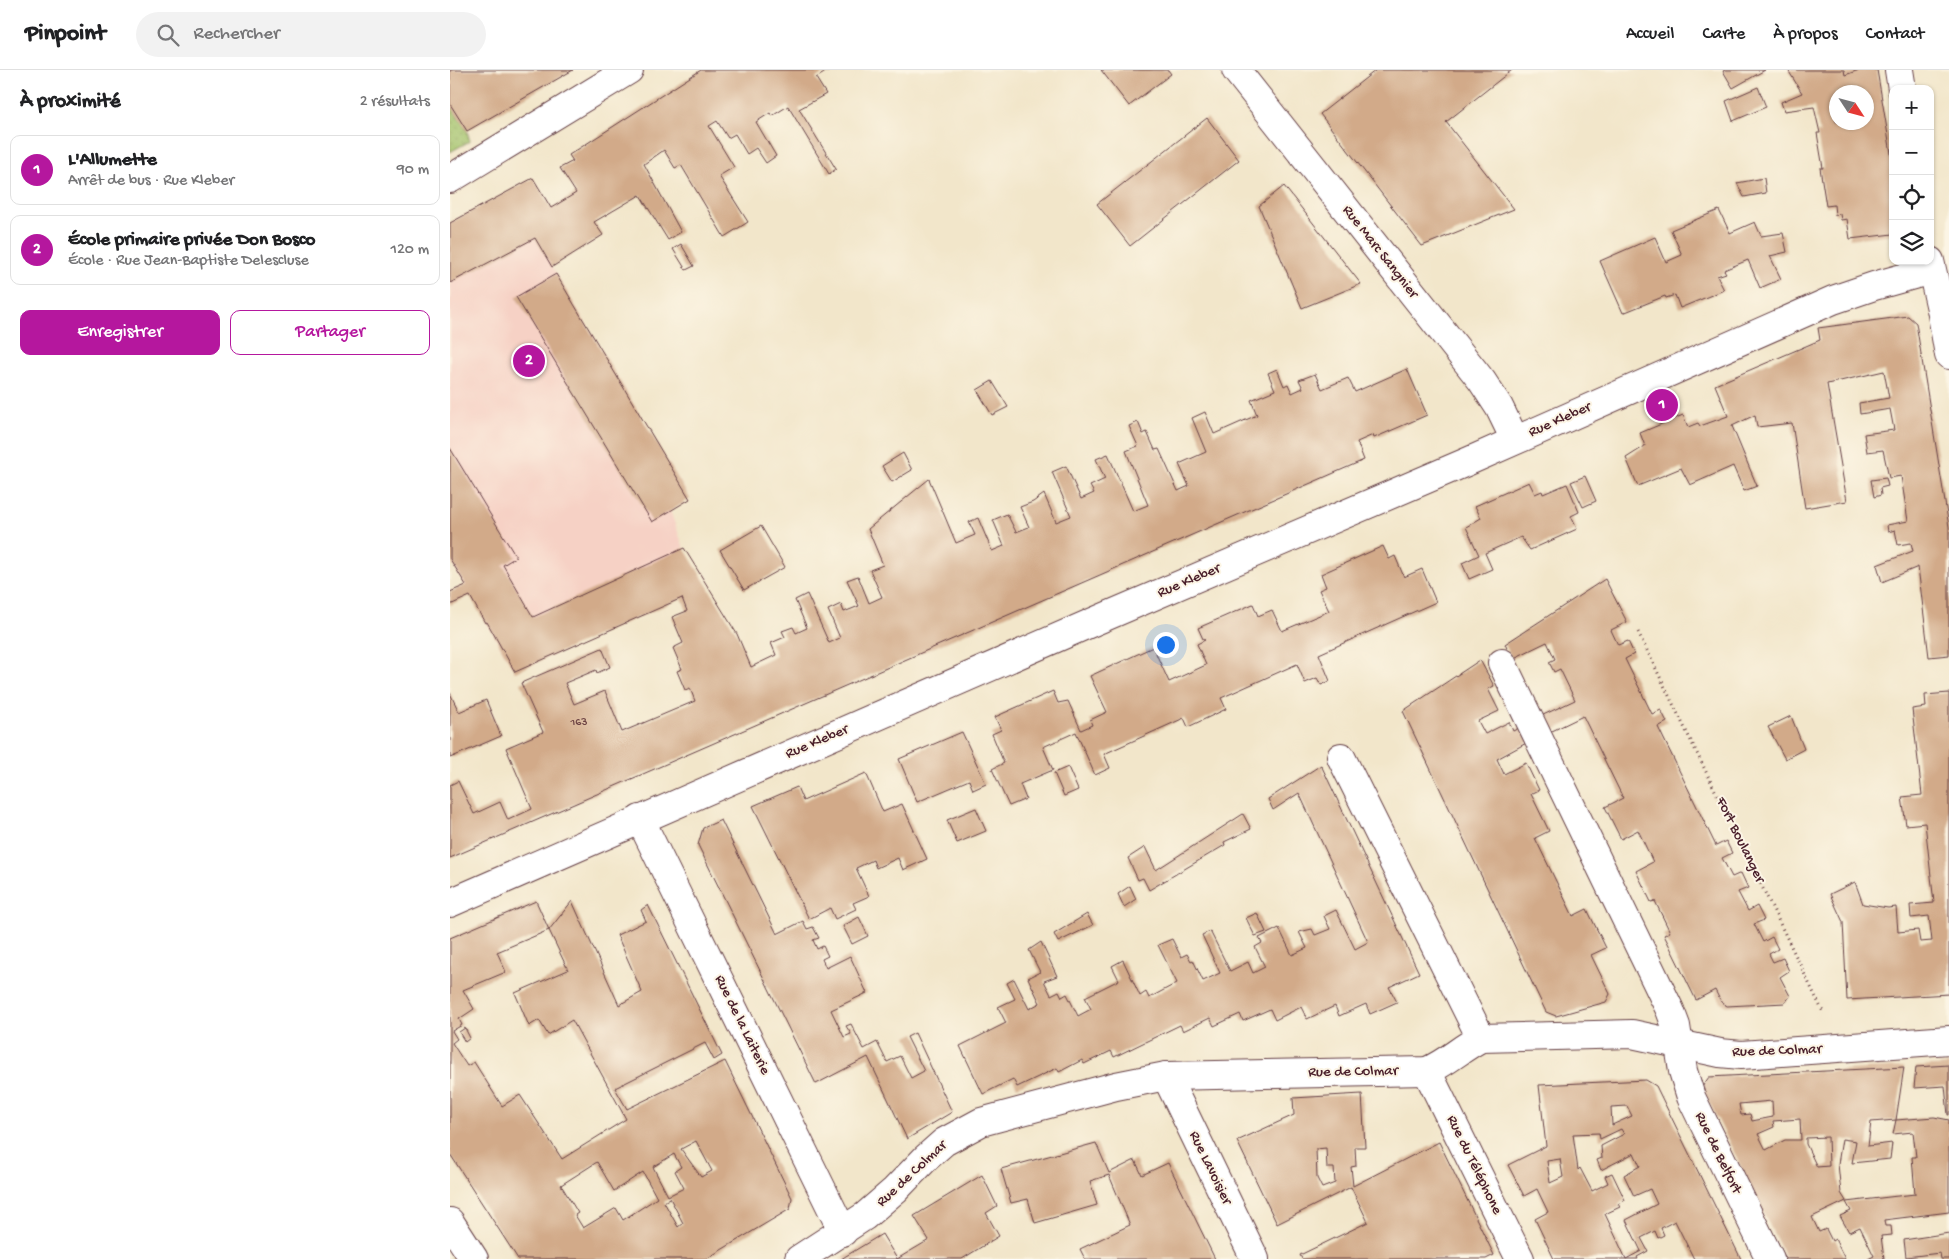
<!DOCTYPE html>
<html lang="fr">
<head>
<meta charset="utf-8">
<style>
  body { margin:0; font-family:"Gochi Hand",sans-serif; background:#f2f2f2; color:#202124 }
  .controls { position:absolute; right:15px; top:15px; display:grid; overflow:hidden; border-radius:10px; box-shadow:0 1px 4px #0004 }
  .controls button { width:45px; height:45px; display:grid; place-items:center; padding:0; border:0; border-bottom:1px solid #e0e0e0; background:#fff; color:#202124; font:25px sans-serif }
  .compass { position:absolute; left:1379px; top:15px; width:45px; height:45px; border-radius:50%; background:#fff; box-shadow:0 1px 4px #0004; rotate:126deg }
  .you { position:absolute; left:715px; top:574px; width:18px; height:18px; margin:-12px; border:4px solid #fff; border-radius:50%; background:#1a73e8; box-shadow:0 0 0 8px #1a73e833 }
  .badge { display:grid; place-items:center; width:32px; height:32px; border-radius:50%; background:#b5179e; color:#fff; font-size:16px; font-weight:700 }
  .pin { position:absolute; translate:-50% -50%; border:2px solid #fff; box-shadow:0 1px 5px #0006 }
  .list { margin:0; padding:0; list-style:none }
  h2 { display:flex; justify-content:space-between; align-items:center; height:65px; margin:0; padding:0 20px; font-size:21px }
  h2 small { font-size:16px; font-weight:400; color:#757577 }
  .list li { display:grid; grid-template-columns:32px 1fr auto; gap:15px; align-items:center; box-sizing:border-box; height:70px; margin:0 10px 10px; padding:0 10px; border:1px solid #e0e0e0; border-radius:10px }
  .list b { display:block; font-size:19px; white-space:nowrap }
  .list p { margin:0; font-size:16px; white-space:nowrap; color:#757577 }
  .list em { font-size:16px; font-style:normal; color:#757577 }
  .actions { display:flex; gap:10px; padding:15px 20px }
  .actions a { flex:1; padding:11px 0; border:1px solid #b5179e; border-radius:10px; text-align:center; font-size:18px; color:#b5179e }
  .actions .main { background:#b5179e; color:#fff }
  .icon { flex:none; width:28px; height:28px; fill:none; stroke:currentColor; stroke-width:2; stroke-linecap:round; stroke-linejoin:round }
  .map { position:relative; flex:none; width:1499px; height:1189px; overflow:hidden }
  header { display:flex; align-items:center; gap:30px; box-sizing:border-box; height:70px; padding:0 25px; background:#fff; border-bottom:1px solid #e0e0e0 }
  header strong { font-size:24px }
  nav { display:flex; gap:28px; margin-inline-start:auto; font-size:18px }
  .search { width:350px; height:45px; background:#f2f2f2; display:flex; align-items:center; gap:12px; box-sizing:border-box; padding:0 18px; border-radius:28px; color:#757577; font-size:19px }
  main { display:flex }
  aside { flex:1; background:#fff }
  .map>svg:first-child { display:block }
  .built { fill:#f6d1c5 }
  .park { fill:url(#park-dots); stroke:#76704a }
  .building { fill:#d2aa89; fill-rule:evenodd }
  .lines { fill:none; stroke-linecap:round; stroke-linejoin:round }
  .minor-casing { stroke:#633d43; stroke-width:30 }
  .path { stroke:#633d43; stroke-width:3; stroke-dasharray:1 4; stroke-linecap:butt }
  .minor { stroke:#fff; stroke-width:28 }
  .labels { text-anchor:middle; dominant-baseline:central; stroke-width:4; stroke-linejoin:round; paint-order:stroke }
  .number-label { font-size:12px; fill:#6c4242 }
  .street-label { font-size:15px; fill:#4a1f2b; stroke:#fcf5e5 }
</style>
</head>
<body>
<header>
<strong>Pinpoint</strong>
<div class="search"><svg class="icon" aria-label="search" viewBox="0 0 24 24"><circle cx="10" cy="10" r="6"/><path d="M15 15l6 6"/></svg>Rechercher</div>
<nav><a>Accueil</a><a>Carte</a><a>À propos</a><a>Contact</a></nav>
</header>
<main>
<aside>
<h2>À proximité<small>2 résultats</small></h2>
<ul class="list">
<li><span class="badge">1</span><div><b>L'Allumette</b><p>Arrêt de bus · Rue Kleber</p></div><em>90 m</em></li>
<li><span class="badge">2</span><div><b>École primaire privée Don Bosco</b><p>École · Rue Jean-Baptiste Delescluse</p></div><em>120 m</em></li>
</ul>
<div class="actions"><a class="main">Enregistrer</a><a>Partager</a></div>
</aside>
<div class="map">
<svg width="1499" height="1189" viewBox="0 0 1499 1189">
  <defs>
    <pattern id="park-dots" width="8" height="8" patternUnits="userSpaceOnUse" patternTransform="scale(1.25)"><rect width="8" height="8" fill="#a3c26a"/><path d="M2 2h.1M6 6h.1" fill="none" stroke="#8ea65c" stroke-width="1.8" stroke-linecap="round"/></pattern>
  </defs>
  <rect width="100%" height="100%" fill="#fcf5e5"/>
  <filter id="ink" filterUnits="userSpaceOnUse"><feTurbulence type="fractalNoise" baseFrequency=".02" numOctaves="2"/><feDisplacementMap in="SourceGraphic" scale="10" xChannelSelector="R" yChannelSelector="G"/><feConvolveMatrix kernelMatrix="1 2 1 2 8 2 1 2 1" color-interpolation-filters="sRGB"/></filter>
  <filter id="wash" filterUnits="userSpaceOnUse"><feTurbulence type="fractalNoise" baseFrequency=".0096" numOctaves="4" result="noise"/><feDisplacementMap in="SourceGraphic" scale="20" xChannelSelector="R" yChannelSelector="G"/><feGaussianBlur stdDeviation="1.12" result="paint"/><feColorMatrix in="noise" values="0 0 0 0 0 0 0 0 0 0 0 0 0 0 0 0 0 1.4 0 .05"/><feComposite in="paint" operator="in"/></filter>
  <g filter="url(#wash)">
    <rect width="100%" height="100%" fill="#f2e6ca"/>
    <polygon class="built" points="58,122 240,429 220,441 234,478 257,516 65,602 0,490 0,153"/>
    <polygon class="park" points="0,34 17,61 20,71 0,82"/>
    <g id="blocks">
      <g class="building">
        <polygon points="0,0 123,0 17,61 0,34"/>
        <polygon points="251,0 379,0 366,8 376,24 349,39 386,99 379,104 338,36 322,46 320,43 306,52 326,86 316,93 306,78 297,84 285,64 278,68 267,51 259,56 284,97 269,106 298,152 287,159 274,167 231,95 225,98 214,80 194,94 231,162 218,170 190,125 144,152 153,165 102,197 85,168 0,213 0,153 83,108 101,138 126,123 110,98 123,91 119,85"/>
        <polygon points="651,0 718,0 721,4 679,36"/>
        <polygon points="926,0 1062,0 996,52 1064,139 972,176 870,44"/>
        <polygon points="1275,0 1315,0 1283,18 1273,1"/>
        <path d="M1338,0H1394L1395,5L1409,0H1427L1443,95V164L1400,169L1397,149L1391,150L1390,144L1385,145L1384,135L1376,136L1370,98H1373L1367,63H1370L1364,37L1334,41L1331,32L1352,23ZM1386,22H1416V52H1386Z"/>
        <polygon points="1308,17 1316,37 1283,51 1276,31"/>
        <polygon points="757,48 789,90 680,176 647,134"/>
        <polygon points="1314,108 1316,123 1294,127 1287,113"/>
        <polygon points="834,116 911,214 852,238 809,136"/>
        <polygon points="1269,140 1280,163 1305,152 1311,166 1333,163 1337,182 1320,186 1331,209 1310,218 1298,190 1274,200 1276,203 1267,206 1274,220 1230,238 1225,225 1216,228 1215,226 1173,243 1150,191 1205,167 1216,192 1232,185 1221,160"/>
        <polygon points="231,174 244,196 236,200 223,179"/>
        <polygon points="106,204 240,429 202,452 66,227"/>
        <polygon points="1458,246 1466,253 1499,457 1499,585 1479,587 1468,497 1432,512 1427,495 1463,481 1461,473 1448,475 1445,460 1438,462 1437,455 1458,451 1451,406 1439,408 1433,380 1417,382 1414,364 1444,360 1440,339 1410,344 1409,333 1439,328 1434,301 1377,314 1397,431 1355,438 1342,353 1307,357 1305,345 1282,356 1307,416 1294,421 1283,396 1240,415 1231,398 1188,416 1176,388 1195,376 1190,363 1233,345 1238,357 1248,353 1250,356 1278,346 1265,315 1370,270 1368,258"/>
        <polygon points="827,299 834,316 838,314 842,323 853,318 849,310 865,304 872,319 898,308 905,322 957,299 977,345 924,368 923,365 907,372 914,390 0,788 0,715 8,711 24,744 50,732 58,750 82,739 56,678 93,662 71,613 152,578 160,597 147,603 146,600 115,613 124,634 155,621 172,662 245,631 240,618 235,620 227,601 232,599 223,578 233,573 222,547 237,541 232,528 65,602 37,552 35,553 20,526 0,535 0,522 16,515 0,489 0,378 66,487 53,495 83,547 234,478 287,564 301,597 326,585 321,573 335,567 332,561 343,557 346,563 357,558 345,530 357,524 379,573 390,568 378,540 391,534 394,542 409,536 397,510 408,506 419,533 432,527 420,500 433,495 418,459 479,409 506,473 525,465 519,452 528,448 542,481 554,476 543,450 557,444 566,462 579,457 570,437 583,432 594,424 606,452 621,446 602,402 616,396 631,429 644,423 640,416 655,409 646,389 658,384 683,441 698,435 676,381 688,376 679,356 688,352 693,364 697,362 705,380 709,379 728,421 739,416 729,394 756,382 742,348 755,342 764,364 807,345 801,330 825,320 818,303"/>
        <polygon points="542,311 558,337 542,345 527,320"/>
        <polygon points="453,383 462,400 442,412 432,396"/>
        <polygon points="1135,406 1146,431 1133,437 1121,412"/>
        <polygon points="1436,408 1438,416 1430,418 1431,425 1424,427 1421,410"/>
        <polygon points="1079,412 1085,424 1092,421 1093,424 1117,414 1129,442 1121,446 1127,459 1080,480 1071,467 1035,483 1042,499 1019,509 1012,493 1029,485 1016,457 1031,448 1025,436"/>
        <polygon points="311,456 335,497 294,520 270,480"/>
        <polygon points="933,476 939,489 945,486 954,507 972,499 986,532 869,584 880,611 871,615 867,608 855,613 847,594 771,628 776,639 738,657 734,648 654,684 660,698 645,705 626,662 593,677 603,700 570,714 576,729 559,736 542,699 554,693 542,664 551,660 545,647 603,621 608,633 618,631 631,660 642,655 640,650 657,642 640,606 703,577 719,612 756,595 747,574 755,570 753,569 748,558 803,534 808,546 822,540 832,561 879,541 869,520 876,517 871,504"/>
        <polygon points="1155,509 1177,552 1161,560 1168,575 1178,571 1184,584 1175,589 1202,644 1211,640 1217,652 1208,657 1266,776 1276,771 1282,783 1272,788 1282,807 1291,803 1298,818 1288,822 1298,841 1307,836 1314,850 1304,854 1313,872 1322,867 1328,879 1319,884 1323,892 1333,888 1339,901 1330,907 1340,926 1335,933 1277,936 1271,932 1265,920 1246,930 1214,865 1220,862 1205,831 1201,832 1186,801 1203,792 1188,760 1171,769 1155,737 1173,728 1133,646 1100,662 1091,646 1125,630 1110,599 1104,602 1099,592 1105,589 1097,572 1062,589 1055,574"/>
        <polygon points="1030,590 1044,616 1038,619 1049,641 1028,651 1035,664 1059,652 1063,661 1073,656 1080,671 1047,689 1054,704 1076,693 1089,720 1081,724 1099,761 1085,768 1123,846 1137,839 1156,878 1141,885 1160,924 1156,932 1106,946 1096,942 953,641"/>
        <polygon points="0,623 9,642 36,630 51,666 0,688"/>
        <polygon points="1499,623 1499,924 1397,930 1393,852 1380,824 1405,812 1413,834 1438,838 1446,837 1448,862 1468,860 1470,872 1482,871 1479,846 1461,848 1460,835 1484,833 1475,753 1456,755 1452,727 1472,725 1462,639 1476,637 1475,625"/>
        <polygon points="1341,646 1354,679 1335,689 1318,657"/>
        <polygon points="512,662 536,714 523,720 519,710 467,732 449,689"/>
        <polygon points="871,695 969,903 939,917 947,932 920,944 916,934 889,946 885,936 857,949 851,937 825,950 820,939 793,951 790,944 764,956 760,948 733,961 730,955 664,987 661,981 634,994 632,990 609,1002 607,998 567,1017 563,1009 533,1024 510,976 556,953 548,937 565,929 557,913 564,909 579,939 590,933 578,908 590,902 579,880 591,872 607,906 594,911 601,925 609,921 612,927 617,924 628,946 641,939 635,927 669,910 662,896 673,890 690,926 696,922 699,928 727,913 708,875 722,869 731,887 737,884 741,891 743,890 753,911 770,903 752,865 760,861 780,901 798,892 803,903 815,897 805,877 812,873 809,868 829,858 842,885 857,878 849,862 862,859 865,865 880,859 874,846 886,840 905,879 918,872 849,723 823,740 818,729"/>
        <polygon points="618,697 628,720 614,726 604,703"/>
        <polygon points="416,703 433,742 452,734 477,789 453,800 448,788 426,798 423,790 406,798 419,826 403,833 406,839 385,849 380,838 359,849 303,736 347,717 353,731"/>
        <polygon points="526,738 536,761 507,773 497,750"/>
        <polygon points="793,744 801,759 774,772 775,775 699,820 693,808 688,810 678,788 695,777 706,800"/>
        <polygon points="271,750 327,864 353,851 357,859 363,857 369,868 363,870 367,879 373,876 378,886 372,889 376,898 400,886 417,923 381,940 394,967 401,964 396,956 401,954 414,979 427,972 437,992 450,986 461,1008 474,1001 457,967 465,963 502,1042 457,1069 418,987 366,1014 248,775 253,758"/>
        <polygon points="680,816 686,829 674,837 668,824"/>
        <path d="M86,831L99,860L47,882L56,902L13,920L24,939L9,949L12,955L2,961L7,969L2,973L17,996L24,992L52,1036L70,1025L112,1089L176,1049L122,950L98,965L89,950L79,956L65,923L118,900L99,860L122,831L169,935L192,922L167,865L196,851L191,840L198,835L272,985L264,990L255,973L165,1018L177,1039L275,991L342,1128L340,1139L256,1189H68L0,1084V868ZM246,1071L262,1101L251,1107L231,1079ZM224,1084L231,1097L225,1101L234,1118L218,1126L203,1097ZM147,1092L164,1121L193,1102L207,1128L173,1150L166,1138L133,1158L125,1145L128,1143L111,1115ZM220,1128L233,1153L228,1157L214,1132Z"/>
        <polygon points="807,843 816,862 805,866 796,848"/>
        <polygon points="637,844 643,855 608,872 604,864"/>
        <polygon points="409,847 418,866 402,874 393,856"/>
        <polygon points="15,958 20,968 15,972 9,962"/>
        <polygon points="1499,995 1499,1045 1498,1045 1495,1016 1464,1018 1466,997"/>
        <path d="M1454,997L1446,1050L1421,1052L1418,1076L1442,1073L1440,1089L1402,1093L1406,1071L1392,1069L1388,1094L1391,1123L1396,1131L1362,1147L1369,1162L1376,1159L1382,1171L1385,1169L1395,1189H1336L1252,1017L1259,1007ZM1322,1031L1323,1047L1302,1051L1300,1044L1291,1045L1289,1034ZM1350,1049L1351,1070H1335L1316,1080L1308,1064L1324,1057L1323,1051ZM1378,1067L1379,1096L1367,1097L1356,1074V1068Z"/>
        <path d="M1196,1010L1206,1016L1291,1189H1244L1225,1151L1211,1158L1214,1165L1208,1168L1205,1161L1191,1168L1198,1181L1187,1187L1188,1189H1104L1085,1149L1098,1142L1087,1119L1074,1126L1058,1095L1096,1076L1089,1015ZM1177,1036L1182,1046L1162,1055L1161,1037ZM1171,1059L1174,1064L1151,1076L1152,1088L1147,1090L1151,1100L1184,1083L1190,1096L1174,1105L1184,1126L1200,1119L1207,1134L1176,1150L1191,1181L1176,1189L1155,1144L1170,1137L1168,1134L1175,1130L1162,1103L1155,1106L1158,1113L1142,1121L1130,1098L1128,1100L1123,1064L1149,1063L1150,1069ZM1110,1089L1113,1107L1100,1113L1097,1091Z"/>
        <path d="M912,1024L915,1077H905L906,1096L901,1097L903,1116L989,1072L1044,1185L1036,1189H852L850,1185L918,1152L901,1117L827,1154L787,1071L844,1045L843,1028ZM876,1078L877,1098H884L885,1113L872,1118L867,1108L866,1079Z"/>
        <polygon points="1484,1047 1499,1050 1499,1142 1434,1150 1435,1156 1441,1156 1442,1165 1431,1166 1434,1189 1418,1189 1424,1186 1410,1157 1399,1162 1390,1146 1401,1141 1396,1132 1465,1124 1462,1087 1466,1087 1463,1062 1443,1064 1446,1050"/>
        <polygon points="646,1073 659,1103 685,1090 692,1105 718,1093 765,1189 635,1189 630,1179 680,1155 659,1105 640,1111 647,1135 585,1153 578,1129 561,1133 551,1099"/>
        <polygon points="532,1105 547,1136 536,1143 549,1166 512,1189 391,1189 432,1164 447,1189 479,1170 464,1146"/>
        <polygon points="1499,1163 1499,1189 1491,1189 1490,1183 1456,1187 1454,1170"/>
      </g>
    </g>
  </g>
  <g filter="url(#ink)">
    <use href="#blocks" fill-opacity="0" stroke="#633d43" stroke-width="1"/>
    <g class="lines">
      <g class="minor-casing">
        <g id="minor">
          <polyline points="786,0 1032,311 1049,337 1065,370"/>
          <polyline points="1449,0 1452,19"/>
          <polyline points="0,109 179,0"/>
          <polyline points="1480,191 1491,239 1499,285"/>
          <polyline points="1052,593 1220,940 1226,956 1233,1001 1241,1027 1320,1189"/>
          <polyline points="891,687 1031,968"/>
          <polyline points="190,749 393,1162"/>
          <polyline points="0,833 643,552 1019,391 1383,230 1424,216 1481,200"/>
          <polyline points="977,1001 1070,1189"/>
          <polyline points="716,1006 805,1189"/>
          <polyline points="0,1152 24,1189"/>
          <path d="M349,1189L415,1146L445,1120L476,1088L494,1072L531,1052L666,1016L716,1006L977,1001C998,992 1011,978 1031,968L1182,964L1270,983L1291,985L1499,970"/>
        </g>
      </g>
      <polyline class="path" points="1188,562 1374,944"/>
      <use href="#minor" class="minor"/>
    </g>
  </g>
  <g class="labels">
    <g class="number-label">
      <text x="129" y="653">163</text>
    </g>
    <g class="street-label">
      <text transform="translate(930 182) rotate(52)">Rue Marc Sangnier</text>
      <text transform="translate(1110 350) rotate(-24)">Rue Kleber</text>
      <text transform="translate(739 511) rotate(-23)">Rue Kleber</text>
      <text transform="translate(367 672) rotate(-23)">Rue Kleber</text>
      <text transform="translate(1290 770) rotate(64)">Fort Boulanger</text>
      <text transform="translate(292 955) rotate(64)">Rue de la Laiterie</text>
      <text transform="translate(1327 981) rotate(-2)">Rue de Colmar</text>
      <text transform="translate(903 1002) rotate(-1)">Rue de Colmar</text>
      <text transform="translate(1268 1083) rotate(64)">Rue de Belfort</text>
      <text transform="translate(1024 1095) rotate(64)">Rue du Téléphone</text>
      <text transform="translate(760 1098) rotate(64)">Rue Lavoisier</text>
      <text transform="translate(462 1104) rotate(-43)">Rue de Colmar</text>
    </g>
  </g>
</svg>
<div class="controls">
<button>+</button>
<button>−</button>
<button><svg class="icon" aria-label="locate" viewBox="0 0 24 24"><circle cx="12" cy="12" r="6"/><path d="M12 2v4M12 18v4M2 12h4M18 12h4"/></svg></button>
<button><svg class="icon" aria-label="layers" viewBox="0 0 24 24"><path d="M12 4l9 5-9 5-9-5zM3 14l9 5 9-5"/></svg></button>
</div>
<svg class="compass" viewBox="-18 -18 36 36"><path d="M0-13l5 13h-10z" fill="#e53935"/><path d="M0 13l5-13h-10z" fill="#757577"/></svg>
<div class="you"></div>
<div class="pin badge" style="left:1212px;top:335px">1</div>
<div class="pin badge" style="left:79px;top:291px">2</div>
</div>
</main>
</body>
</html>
